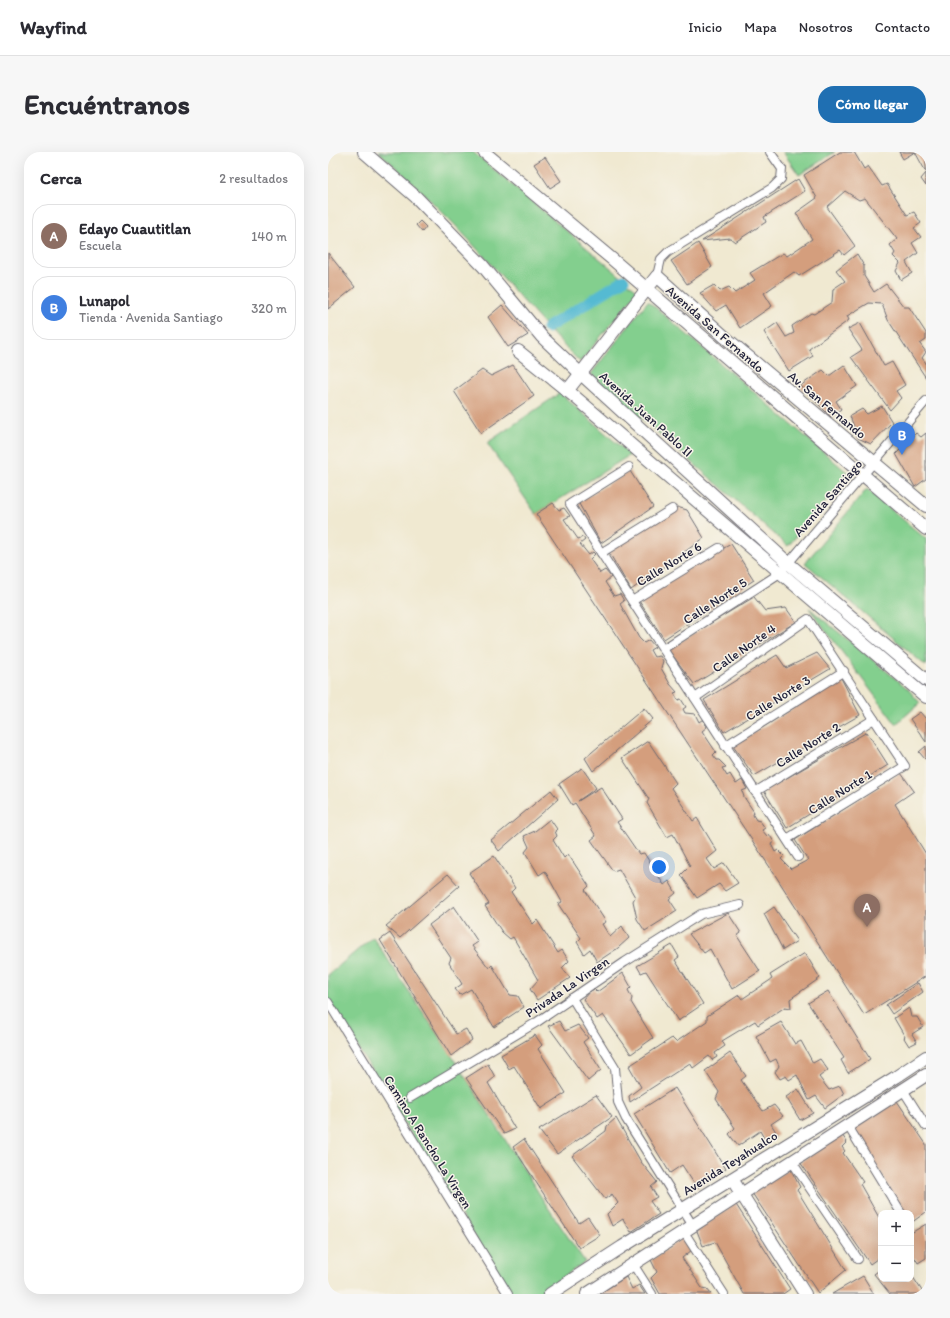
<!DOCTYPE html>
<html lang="es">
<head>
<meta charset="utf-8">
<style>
  body { margin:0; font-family:Itim,sans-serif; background:#f7f7f7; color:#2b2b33 }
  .controls { position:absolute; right:12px; bottom:12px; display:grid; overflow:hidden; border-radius:8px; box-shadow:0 4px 16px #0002 }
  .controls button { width:36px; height:36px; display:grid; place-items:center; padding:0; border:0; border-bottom:1px solid #e1e1e2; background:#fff; color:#2b2b33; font:20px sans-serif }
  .you { position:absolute; left:331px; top:715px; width:14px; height:14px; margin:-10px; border:3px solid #fff; border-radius:50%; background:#1a73e8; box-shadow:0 0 0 6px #1a73e833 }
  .badge { display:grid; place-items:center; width:26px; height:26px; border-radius:50%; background:#1f6fb2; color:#fff; font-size:13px; font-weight:700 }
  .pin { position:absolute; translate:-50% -33px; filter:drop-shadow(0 1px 2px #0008) }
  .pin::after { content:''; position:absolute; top:21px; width:14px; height:12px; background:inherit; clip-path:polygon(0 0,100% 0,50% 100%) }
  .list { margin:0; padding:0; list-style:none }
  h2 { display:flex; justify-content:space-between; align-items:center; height:52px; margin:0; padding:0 16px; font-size:17px }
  h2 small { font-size:13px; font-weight:400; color:#7c7c81 }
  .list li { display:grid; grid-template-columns:26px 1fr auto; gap:12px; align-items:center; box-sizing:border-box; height:64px; margin:0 8px 8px; padding:0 8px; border:1px solid #e1e1e2; border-radius:16px }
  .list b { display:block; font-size:15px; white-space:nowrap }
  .list p { margin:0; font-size:13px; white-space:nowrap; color:#7c7c81 }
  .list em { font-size:13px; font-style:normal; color:#7c7c81 }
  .map { position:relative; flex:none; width:598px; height:1142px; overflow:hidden; border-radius:16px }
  header { display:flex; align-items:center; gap:24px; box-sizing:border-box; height:56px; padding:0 20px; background:#fff; border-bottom:1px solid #e1e1e2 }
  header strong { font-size:19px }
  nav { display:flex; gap:22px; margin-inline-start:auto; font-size:14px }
  .intro { display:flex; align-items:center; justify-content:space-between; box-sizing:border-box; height:96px; padding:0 24px }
  h1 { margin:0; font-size:28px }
  .button { padding:10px 18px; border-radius:16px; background:#1f6fb2; color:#fff; font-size:14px; font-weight:700 }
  main { display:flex; gap:24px; padding:0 24px }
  aside { flex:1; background:#fff; border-radius:16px; box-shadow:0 4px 16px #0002 }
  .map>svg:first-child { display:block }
  .green { fill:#83cf8e; stroke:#527864 }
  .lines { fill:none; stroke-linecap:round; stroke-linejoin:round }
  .canal { stroke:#54bad2; stroke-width:11 }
  .building { fill:#d49e7d }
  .street-casing { stroke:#6a6870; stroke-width:10 }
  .secondary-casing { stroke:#6a6870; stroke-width:14 }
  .street { stroke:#fff; stroke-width:8 }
  .secondary { stroke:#fff; stroke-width:12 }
  .labels { text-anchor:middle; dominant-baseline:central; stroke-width:3; stroke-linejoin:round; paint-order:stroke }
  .street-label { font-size:13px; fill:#22223b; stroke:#f7f3e8 }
</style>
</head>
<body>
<header>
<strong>Wayfind</strong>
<nav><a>Inicio</a><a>Mapa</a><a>Nosotros</a><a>Contacto</a></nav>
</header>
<div class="intro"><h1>Encuéntranos</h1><a class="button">Cómo llegar</a></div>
<main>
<aside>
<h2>Cerca<small>2 resultados</small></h2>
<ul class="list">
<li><span class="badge" style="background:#8d6e63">A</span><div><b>Edayo Cuautitlan</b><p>Escuela</p></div><em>140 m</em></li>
<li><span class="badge" style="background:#3f7fe0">B</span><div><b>Lunapol</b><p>Tienda · Avenida Santiago</p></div><em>320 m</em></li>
</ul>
</aside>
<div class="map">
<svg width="598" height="1142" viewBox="0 0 598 1142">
  <rect width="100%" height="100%" fill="#f7f3e8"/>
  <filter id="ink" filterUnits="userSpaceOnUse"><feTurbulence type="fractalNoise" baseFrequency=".025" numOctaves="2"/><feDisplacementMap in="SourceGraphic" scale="8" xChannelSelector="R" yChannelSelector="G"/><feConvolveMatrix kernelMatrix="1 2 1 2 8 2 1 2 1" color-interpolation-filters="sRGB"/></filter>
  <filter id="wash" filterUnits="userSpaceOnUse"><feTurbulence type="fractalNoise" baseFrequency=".012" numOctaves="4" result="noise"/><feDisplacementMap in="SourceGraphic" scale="16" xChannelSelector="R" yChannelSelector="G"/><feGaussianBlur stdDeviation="0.9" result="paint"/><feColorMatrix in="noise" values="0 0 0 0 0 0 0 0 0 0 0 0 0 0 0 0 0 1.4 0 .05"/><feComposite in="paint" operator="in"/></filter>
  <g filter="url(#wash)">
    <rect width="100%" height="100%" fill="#f0e9d1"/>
    <g class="green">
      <path d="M51,0H145L310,139L252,210C216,175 185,136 151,99C120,64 85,31 51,0Z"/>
      <polygon points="455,0 507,0 471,23"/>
      <polygon points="320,149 521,322 460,394 263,222"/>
      <polygon points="232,241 302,303 208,362 159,291"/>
      <polygon points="539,337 598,387 598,514 477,411"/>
      <polygon points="481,456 579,536 592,551 568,572"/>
      <polygon points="45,785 135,921 219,1054 257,1110 210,1142 185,1142 161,1108 0,847 0,823"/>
    </g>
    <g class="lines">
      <polyline class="canal" points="228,170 219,176 296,128"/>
    </g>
    <g id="blocks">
      <g class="building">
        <polygon points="512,0 526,0 536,17 540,14 554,34 559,32 579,63 586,60 593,71 586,76 593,85 584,91 590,101 578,110 584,121 573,128 568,119 572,111 565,104 567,101 562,93 569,87 537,46 531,48 517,39 499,55 527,94 516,103 512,98 471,124 466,120 436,141 444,154 412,176 398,153 388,159 372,141 386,133 392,139 401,135 407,141 427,128 422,121 455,101 459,104 484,87 468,61 489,46 476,23"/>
        <polygon points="571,0 598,0 598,20 587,0 575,7"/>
        <polygon points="217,5 233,29 222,36 206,12"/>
        <polygon points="598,21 598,34 593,27"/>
        <polygon points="470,27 477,39 436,65 438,70 407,90 402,86 374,89"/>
        <polygon points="92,69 98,75 94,80 88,73"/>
        <polygon points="370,91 384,115 359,132 343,109"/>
        <polygon points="0,101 27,135 0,157"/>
        <polygon points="529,102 536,114 536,124 546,140 558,132 576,155 581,155 598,181 598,188 592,192 598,200 594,206 598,211 598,226 560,168 554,152 541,151 519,164 521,168 481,197 485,204 461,219 436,180 449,171 458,185 466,181 464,174 483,161 486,162 504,150 505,137 517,129 508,118"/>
        <polygon points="174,153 200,183 180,195 160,165"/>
        <polygon points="532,171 556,214 564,210 577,233 568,239 573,246 562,258 523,205 534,198 520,177"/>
        <polygon points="185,213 206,244 153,281 126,239 154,218 163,224"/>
        <polygon points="516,213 529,234 508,249 513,257 503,265 472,234 495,218 501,224"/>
        <polygon points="554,254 564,270 543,292 530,286 522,264 534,257 539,262"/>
        <polygon points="588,281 593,285 598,281 598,327 587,335 568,302"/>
        <polygon points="302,319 325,355 273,391 250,350"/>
        <polygon points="225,351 231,358 236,356 242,364 236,367 250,387 255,385 257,388 252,392 261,403 265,400 267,402 262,407 272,421 277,418 283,425 277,430 286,444 292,442 296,449 292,452 311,486 316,491 321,488 327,495 322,498 326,505 332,504 335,509 333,516 342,532 349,540 346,541 350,548 353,547 358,555 355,557 357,561 367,562 371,570 375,567 379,575 374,579 388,600 385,603 389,608 391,608 398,615 394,616 399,624 402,622 408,632 414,628 419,637 414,639 416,645 426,660 425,663 428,668 432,669 437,676 434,678 439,684 441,682 446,690 443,692 447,700 450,698 456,704 453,707 463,717 480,708 467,688 573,621 586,639 567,652 598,702 598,824 536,863 449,726 208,362"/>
        <polygon points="349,355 359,358 376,386 303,438 279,397"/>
        <polygon points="403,392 426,428 336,487 309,446"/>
        <polygon points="426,445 437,459 458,456 468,470 366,532 340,497"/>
        <polygon points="489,501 502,517 396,580 376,548 449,503 458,516"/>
        <polygon points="513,526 532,563 426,624 405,594"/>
        <polygon points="316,556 325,567 265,619 257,606"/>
        <polygon points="592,560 598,567 598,590 582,567"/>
        <polygon points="539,580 560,613 459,676 436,639"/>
        <polygon points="320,589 348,631 343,636 365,669 369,666 389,699 379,707 386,717 396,711 410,731 397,739 391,732 369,746 353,723 362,714 345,682 339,685 319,651 321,647 294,606"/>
        <polygon points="598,594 598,607 597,607 591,600"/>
        <polygon points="254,616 268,636 250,649 273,635 294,667 289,670 311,702 316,701 336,733 341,729 348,741 341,747 349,759 317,779 309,767 305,749 307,745 291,717 285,719 263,688 268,684 247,651 244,653 231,632"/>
        <polygon points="223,638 230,647 171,699 163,688"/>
        <polygon points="222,667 229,677 227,679 229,684 225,688 236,706 240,702 261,734 257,738 278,770 274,772 282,785 294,774 301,786 290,796 269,810 262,797 256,802 249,790 253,786 230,752 234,750 217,719 211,723 197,700 201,695 196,684 207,679"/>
        <polygon points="166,704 187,736 183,740 205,772 209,768 230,801 234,798 241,809 234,816 242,826 209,848 202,837 210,828 185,785 182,787 174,780 157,754 161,752 141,721"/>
        <polygon points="120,722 131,734 72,786 58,774"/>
        <polygon points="126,754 150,790 144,794 161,816 164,813 182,843 190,844 196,855 166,875 143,837 132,843 127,837 134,832 121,811 123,806 101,773"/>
        <polygon points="446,755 469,789 455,798 436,762"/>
        <polygon points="400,761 413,781 409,784 432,819 404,837 382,797 376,801 361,782"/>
        <polygon points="62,781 128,882 138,877 144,888 123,904 52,788"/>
        <polygon points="344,793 351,805 347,808 375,852 350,869 318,819 313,821 309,814"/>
        <polygon points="477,801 492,826 462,847 463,856 457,855 430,873 427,869 394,889 397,894 387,901 389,905 384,908 381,904 365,916 362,911 302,950 301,944 313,935 301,914 344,886 348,890 379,869 379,864 411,843 414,847 444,827 442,823"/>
        <polygon points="295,821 303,835 300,838 304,846 303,850 325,886 303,902 275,863 269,867 255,847 261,840 266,837 269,840"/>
        <polygon points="590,831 595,840 564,862 558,853"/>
        <polygon points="500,839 542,907 520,921 513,908 516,906 480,851"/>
        <polygon points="581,856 583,865 589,865 595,875 584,882 589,890 581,894 576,886 577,885 566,866"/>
        <polygon points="231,869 237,879 250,873 260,886 255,890 273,918 260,929 220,874"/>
        <polygon points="453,870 467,892 473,889 485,911 492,907 500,918 491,925 501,938 512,934 516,942 497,956 488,944 481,948 469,923 461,928 458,924 452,927 447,920 451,914 448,907 442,910 428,884"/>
        <polygon points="207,883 214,893 210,897 238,941 213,957 186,914 181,917 173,903"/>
        <polygon points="402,901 418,924 413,928 435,959 446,953 455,964 443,972 450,983 438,990 432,979 410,994 401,982 407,976 388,947 391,940 377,919"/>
        <polygon points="160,912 167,925 160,931 187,977 176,982 138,926"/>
        <polygon points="347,936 398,1017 369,1036 354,1013 342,1021 306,962"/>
        <polygon points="470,937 485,961 472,968 458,945"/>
        <polygon points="268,943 284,965 229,1002 211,978"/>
        <polygon points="569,949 598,992 598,1060 583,1071 583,1061 576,1061 526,976"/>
        <polygon points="288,966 313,1010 329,1030 323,1035 329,1045 322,1049 331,1062 303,1080 295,1067 284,1074 279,1062 290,1051 284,1042 277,1047 244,1004 278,979 279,974"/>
        <polygon points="514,983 519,990 514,995 517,999 515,1001 535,1030 532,1032 553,1069 553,1104 542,1112 472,1010"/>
        <polygon points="196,987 251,1071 260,1065 272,1083 251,1096 185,995"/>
        <polygon points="462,1016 472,1035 469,1038 518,1118 490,1141 424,1041"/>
        <polygon points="407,1051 462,1137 455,1142 416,1142 387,1090 375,1094 369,1079"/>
        <polygon points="598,1072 598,1106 590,1111 587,1106 583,1109 583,1081"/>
        <polygon points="356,1085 364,1098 354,1106 374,1136 379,1137 383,1142 332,1142 323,1126 329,1120 323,1108"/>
        <polygon points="553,1117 553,1127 583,1127 583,1122 596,1142 562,1142 546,1122"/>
        <polygon points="535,1124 546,1142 504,1142"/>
        <polygon points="298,1125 304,1137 311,1133 317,1142 271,1142"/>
      </g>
    </g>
  </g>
  <g filter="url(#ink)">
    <use href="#blocks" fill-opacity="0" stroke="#6a6870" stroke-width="1"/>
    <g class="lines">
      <g class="street-casing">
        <g id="street">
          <polyline points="329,124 333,107 340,100 444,36 453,27 454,17 442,0"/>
          <polyline points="301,315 242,352 304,449 470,705"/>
          <polyline points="273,401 344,357"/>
          <polyline points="304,449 391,396"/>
          <polyline points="335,497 452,421 598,249"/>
          <polyline points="367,546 480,467 577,614 459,687"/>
          <polyline points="397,594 516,519"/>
          <polyline points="427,640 546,567"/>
          <polyline points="244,846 287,916 290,950 298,967 365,1074"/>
          <polyline points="0,850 180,1142"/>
          <polyline points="575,938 598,974"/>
          <polyline points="82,946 209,870 297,810 373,762 412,753"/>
          <polyline points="520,974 573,1061"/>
          <polyline points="464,1010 530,1107"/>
          <polyline points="356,1080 396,1142"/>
          <polyline points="305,1112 324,1142"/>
        </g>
      </g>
      <g class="secondary-casing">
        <g id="secondary">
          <polyline points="36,0 88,45 155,114 214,185 253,222 460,411 598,528"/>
          <polyline points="156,0 284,107 598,377"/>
          <polyline points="190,199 246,244 598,545"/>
          <polyline points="239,239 329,124 398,186 598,354"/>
          <polyline points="404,1027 477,1142"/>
          <polyline points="222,1142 294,1095 568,925 598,905"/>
          <polyline points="259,1142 598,923"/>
        </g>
      </g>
      <use href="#street" class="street"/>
      <use href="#secondary" class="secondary"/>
    </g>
  </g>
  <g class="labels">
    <g class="street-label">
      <text transform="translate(387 177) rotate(41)">Avenida San Fernando</text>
      <text transform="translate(499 253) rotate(40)">Av. San Fernando</text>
      <text transform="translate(318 262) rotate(42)">Avenida Juan Pablo II</text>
      <text transform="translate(500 346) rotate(-49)">Avenida Santiago</text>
      <text transform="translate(341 412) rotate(-31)">Calle Norte 6</text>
      <text transform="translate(387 449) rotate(-33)">Calle Norte 5</text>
      <text transform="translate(416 496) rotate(-35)">Calle Norte 4</text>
      <text transform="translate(450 546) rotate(-32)">Calle Norte 3</text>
      <text transform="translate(480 593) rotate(-32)">Calle Norte 2</text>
      <text transform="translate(512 640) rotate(-32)">Calle Norte 1</text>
      <text transform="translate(239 835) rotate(-34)">Privada La Virgen</text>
      <text transform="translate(100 990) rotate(58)">Camino A Rancho La Virgen</text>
      <text transform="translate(402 1011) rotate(-32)">Avenida Teyahualco</text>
    </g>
  </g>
</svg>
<div class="controls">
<button>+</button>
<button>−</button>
</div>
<div class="you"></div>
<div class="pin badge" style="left:539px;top:775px;background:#8d6e63">A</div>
<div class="pin badge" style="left:574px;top:303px;background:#3f7fe0">B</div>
</div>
</main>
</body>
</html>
